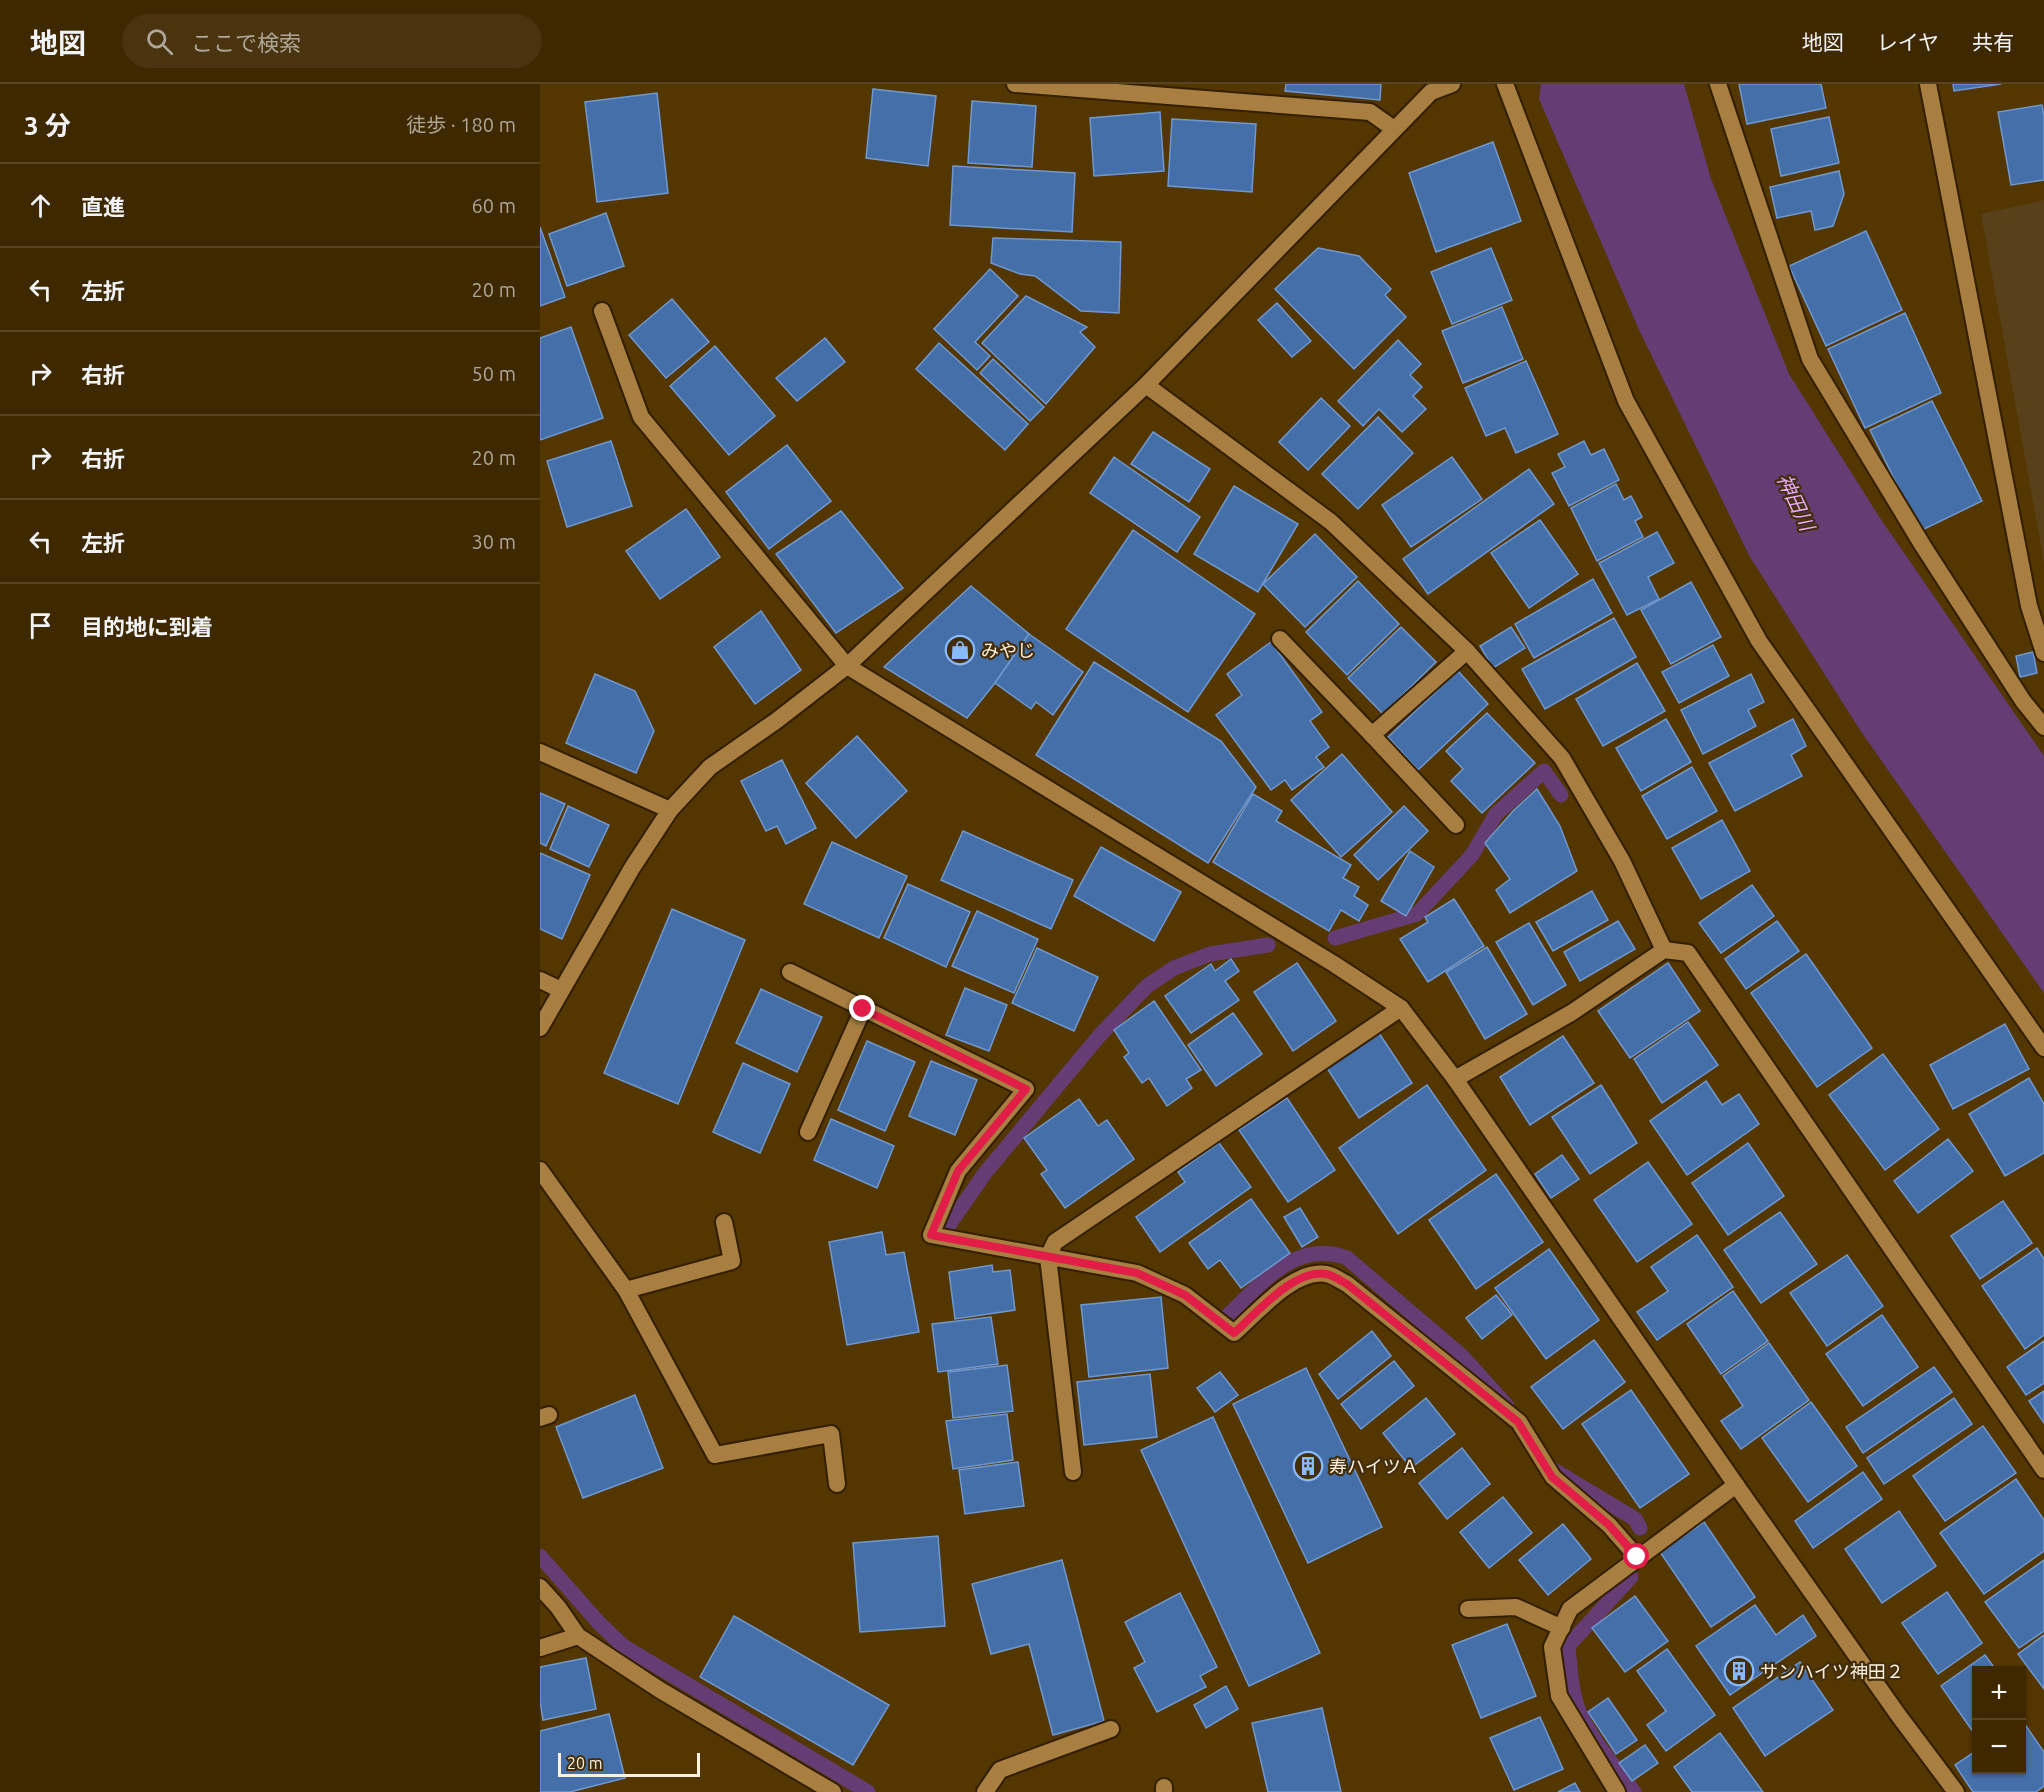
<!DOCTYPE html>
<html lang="ja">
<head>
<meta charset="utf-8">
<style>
  body { margin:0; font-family:Ubuntu,"Noto Sans JP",sans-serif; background:#49340f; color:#f1f3f6 }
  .controls { position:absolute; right:18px; bottom:18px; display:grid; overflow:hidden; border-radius:0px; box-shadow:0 2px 4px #0004 }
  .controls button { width:54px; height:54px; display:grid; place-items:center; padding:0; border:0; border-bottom:2px solid #574422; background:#3e2800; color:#f1f3f6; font:30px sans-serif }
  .scale { position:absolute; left:18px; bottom:15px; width:142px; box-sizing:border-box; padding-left:6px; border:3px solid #fdf0de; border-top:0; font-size:16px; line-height:21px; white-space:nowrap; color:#fdf0de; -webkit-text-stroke:4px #432e0c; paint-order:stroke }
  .stop { position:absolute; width:18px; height:18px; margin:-14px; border:4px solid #e11d48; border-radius:50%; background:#fff }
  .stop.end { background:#e11d48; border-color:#fff; box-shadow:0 2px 6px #0008 }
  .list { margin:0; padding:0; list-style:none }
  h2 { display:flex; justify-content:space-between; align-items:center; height:78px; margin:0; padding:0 24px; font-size:26px }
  h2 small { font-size:20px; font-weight:400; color:#ada699 }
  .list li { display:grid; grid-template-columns:39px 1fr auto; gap:18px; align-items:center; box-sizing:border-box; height:84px; padding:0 24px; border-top:2px solid #574422 }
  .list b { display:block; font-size:22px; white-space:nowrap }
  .list em { font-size:20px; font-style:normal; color:#ada699 }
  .icon { flex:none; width:33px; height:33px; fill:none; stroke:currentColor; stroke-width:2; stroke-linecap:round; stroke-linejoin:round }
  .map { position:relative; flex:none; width:1504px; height:1708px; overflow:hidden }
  header { display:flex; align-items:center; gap:36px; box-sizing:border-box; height:84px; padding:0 30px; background:#3e2800; border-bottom:2px solid #574422 }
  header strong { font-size:28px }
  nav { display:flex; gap:33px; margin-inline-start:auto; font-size:21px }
  .search { width:420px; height:54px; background:#49340f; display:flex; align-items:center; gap:15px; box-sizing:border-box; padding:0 21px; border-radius:33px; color:#ada699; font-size:22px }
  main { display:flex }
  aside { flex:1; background:#3e2800 }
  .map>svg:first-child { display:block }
  .built { fill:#58401a }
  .water { fill:#663c75 }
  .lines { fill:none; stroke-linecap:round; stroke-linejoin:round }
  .stream { stroke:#663c75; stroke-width:15 }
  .building { fill:#456fa9; stroke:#7098d0; stroke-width:1.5 }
  .service-casing { stroke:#331f00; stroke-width:20 }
  .minor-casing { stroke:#331f00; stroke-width:20 }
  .service { stroke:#a87f41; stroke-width:16 }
  .minor { stroke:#a87f41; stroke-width:16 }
  .route { stroke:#e11d48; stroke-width:8 }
  .labels { text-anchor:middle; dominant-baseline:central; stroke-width:4.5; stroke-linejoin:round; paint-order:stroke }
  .poi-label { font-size:18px; fill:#fdf0de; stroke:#432e0c; text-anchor:start }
  .water-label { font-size:20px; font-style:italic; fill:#e6a9fe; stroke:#432e0c }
</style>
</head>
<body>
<header>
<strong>地図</strong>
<div class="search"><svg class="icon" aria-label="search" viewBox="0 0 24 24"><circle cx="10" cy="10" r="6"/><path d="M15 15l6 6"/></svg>ここで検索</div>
<nav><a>地図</a><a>レイヤ</a><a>共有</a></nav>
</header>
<main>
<aside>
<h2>3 分<small>徒歩 · 180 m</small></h2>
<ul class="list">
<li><svg class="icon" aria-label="ahead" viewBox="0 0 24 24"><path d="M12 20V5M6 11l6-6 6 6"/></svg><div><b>直進</b></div><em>60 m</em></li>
<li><svg class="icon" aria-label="left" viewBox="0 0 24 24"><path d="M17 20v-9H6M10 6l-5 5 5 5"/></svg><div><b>左折</b></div><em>20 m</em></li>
<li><svg class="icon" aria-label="right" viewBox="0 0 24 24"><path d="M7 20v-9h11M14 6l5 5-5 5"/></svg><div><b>右折</b></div><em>50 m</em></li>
<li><svg class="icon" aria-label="right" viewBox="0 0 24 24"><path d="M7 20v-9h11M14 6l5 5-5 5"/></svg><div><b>右折</b></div><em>20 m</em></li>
<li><svg class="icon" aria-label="left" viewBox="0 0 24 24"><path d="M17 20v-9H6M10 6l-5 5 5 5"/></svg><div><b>左折</b></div><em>30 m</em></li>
<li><svg class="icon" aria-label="arrive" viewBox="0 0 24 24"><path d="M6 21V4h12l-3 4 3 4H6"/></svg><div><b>目的地に到着</b></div></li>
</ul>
</aside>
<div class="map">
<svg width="1504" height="1708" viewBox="0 0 1504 1708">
  <rect width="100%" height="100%" fill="#533600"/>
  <polygon class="built" points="1504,116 1504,479 1441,130"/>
  <polygon class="water" points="1001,0 1144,0 1171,95 1249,290 1340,434 1504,672 1504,909 1320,646 1210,473 1100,248 999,15"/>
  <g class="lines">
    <g class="stream">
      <polyline points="795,854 877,830 932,771 956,730 1004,687 1021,711"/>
      <polyline points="402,1151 445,1089 560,951 607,902 634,884 670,870 728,861"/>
      <path d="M686,1233C720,1202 755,1154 807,1174L922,1272L967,1322"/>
      <polyline points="1012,1385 1095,1435 1100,1444"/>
      <polyline points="0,1472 58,1538 83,1562 328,1708"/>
      <path d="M1091,1493L1028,1562C1030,1583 1031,1607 1039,1627C1051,1656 1075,1682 1094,1708"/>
    </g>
  </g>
  <g class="building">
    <polygon points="746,0 841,0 840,16 745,7"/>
    <polygon points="1199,0 1281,0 1286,24 1207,40"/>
    <polygon points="1413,0 1461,0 1414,7"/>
    <polygon points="333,5 396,12 388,82 326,74"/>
    <polygon points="117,9 128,109 57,118 45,18"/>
    <polygon points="432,17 496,22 492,83 428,79"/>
    <polygon points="1502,21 1504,32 1504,96 1471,101 1458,28"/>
    <polygon points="620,28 624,87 554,92 550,34"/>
    <polygon points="1289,33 1299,79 1241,92 1231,45"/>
    <polygon points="632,35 716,40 712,108 628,102"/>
    <polygon points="953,58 981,137 896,168 869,89"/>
    <polygon points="413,82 535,89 532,148 410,141"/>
    <polygon points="1299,87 1304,110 1293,142 1275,146 1271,127 1237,134 1230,103"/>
    <polygon points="66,129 84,182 27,202 9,150"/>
    <polygon points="0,143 25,213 0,222"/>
    <polygon points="1326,147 1362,226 1286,262 1249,182"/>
    <polygon points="453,154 581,158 579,229 541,227 495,192 480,190 451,179"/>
    <polygon points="778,164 819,172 851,205 845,211 866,233 814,285 735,205"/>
    <polygon points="951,164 972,216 912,240 891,188"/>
    <polygon points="450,185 478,212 435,258 450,272 437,286 394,245"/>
    <polygon points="486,212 547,243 540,248 555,263 506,320 442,259"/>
    <polygon points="132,215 169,258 126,294 89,251"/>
    <polygon points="737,219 771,257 752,273 718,236"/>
    <polygon points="962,223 983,275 923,299 902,247"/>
    <polygon points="1365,229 1401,309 1325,344 1288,265"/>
    <polygon points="31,243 63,334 0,356 0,254"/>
    <polygon points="285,254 305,278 257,317 236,294"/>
    <polygon points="858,256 881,280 870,291 882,303 873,312 886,325 862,348 839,325 823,342 798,317"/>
    <polygon points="399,259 488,340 465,366 376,285"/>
    <polygon points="175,262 235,332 189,371 130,302"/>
    <polygon points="453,275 504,323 490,337 440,289"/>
    <polygon points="986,277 1018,350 976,369 965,344 946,352 925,304"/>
    <polygon points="781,314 810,342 768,386 739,358"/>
    <polygon points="1392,317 1442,417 1380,447 1330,346"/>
    <polygon points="838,333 873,369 818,425 782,390"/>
    <polygon points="613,348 670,385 649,418 591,380"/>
    <polygon points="71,357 92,422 27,443 7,377"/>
    <polygon points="1044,357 1051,371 1064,365 1079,396 1029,422 1012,389 1025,383 1018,370"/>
    <polygon points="247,361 291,417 229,465 186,408"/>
    <polygon points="574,373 660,433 637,468 550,409"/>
    <polygon points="912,373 942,415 871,463 842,421"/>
    <polygon points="989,385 1014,420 888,510 863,475"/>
    <polygon points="1076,400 1084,416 1091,412 1102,433 1095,437 1103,453 1057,477 1031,424"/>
    <polygon points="694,402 758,440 718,508 654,470"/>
    <polygon points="146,425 180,473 120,515 86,467"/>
    <polygon points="301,427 363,504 296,549 236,470"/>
    <polygon points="1000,436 1038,490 989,524 951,469"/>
    <polygon points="593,446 715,530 648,628 526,545"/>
    <polygon points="1117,448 1134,479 1108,493 1119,515 1087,531 1059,479"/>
    <polygon points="775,450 817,493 765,543 723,500"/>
    <polygon points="1053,495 1072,529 994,574 975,540"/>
    <polygon points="818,497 859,540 807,591 766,548"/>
    <polygon points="1151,498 1181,553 1131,580 1101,526"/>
    <polygon points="431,502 489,550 455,599 427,634 344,583"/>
    <polygon points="221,527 261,586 215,620 174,563"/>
    <polygon points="1074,534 1096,573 1005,625 982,585"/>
    <polygon points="861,543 896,578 843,630 808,594"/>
    <polygon points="971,543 985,564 953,584 940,562"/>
    <polygon points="489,550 543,588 513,631 496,618 491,625 455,599"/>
    <polygon points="731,558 782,628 770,637 789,663 776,673 784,683 752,706 745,696 731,706 676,631 702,611 687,590"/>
    <polygon points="1173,561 1189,592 1139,619 1122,588"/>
    <polygon points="1493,568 1497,589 1480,593 1476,572"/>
    <polygon points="554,578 681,657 716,703 668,779 496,671"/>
    <polygon points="1097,579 1125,627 1063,662 1036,615"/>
    <polygon points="918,587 948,620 878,686 848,653"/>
    <polygon points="55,590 95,607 114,647 96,689 26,659"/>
    <polygon points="1211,590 1224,618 1208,626 1216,642 1163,670 1141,626"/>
    <polygon points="947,629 995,679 942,729 911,697 923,685 906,667"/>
    <polygon points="1126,635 1151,678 1101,707 1076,664"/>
    <polygon points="1253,635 1266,662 1251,671 1262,692 1195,727 1169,679"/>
    <polygon points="317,652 367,707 316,754 266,699"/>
    <polygon points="802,670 852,728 801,773 751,716"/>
    <polygon points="242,676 276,744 246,760 237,742 226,747 201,697"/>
    <polygon points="1152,683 1177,727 1127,755 1102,712"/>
    <polygon points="997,705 1020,742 1037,787 970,829 956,806 970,795 945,759 973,727"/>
    <polygon points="0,709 25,720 6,762 0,759"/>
    <polygon points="713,710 742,727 736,737 811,781 803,794 819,803 814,812 828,821 819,837 801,826 789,847 673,778"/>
    <polygon points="28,722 69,741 49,783 10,765"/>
    <polygon points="864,722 888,747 838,796 814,771"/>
    <polygon points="1182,736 1210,787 1161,815 1132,764"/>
    <polygon points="423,747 533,796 511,845 401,796"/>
    <polygon points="292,758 367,792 339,854 264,820"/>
    <polygon points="561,763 641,808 614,857 534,812"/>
    <polygon points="870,767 894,783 866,832 841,817"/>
    <polygon points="0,769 50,791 22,855 0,845"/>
    <polygon points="368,800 430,828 406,883 344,854"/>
    <polygon points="1212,801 1234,832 1181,869 1159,839"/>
    <polygon points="1052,807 1068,836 1013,867 996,838"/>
    <polygon points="914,815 944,862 888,898 860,855 888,838 885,833"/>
    <polygon points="132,825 205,856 138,1020 64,989"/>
    <polygon points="437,827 498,855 474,909 412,882"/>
    <polygon points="1078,837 1095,865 1040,897 1024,868"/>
    <polygon points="1237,837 1259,867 1206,905 1185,875"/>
    <polygon points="989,839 1026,901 993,921 956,858"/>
    <polygon points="947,863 987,930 945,955 906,888"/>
    <polygon points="497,864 558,893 534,947 472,919"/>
    <polygon points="1266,870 1332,964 1277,1003 1211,909"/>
    <polygon points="691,875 699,887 685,897 699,916 651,949 625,912 671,880 675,887"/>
    <polygon points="757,879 796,937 753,967 714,908"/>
    <polygon points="1128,879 1160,927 1090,974 1058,927"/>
    <polygon points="425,904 467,921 449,967 406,951"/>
    <polygon points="221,905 282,933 257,988 196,959"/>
    <polygon points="614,917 661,986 646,995 652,1004 627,1022 609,994 602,999 584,973 589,969 574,946"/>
    <polygon points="693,929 722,970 676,1002 648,961"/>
    <polygon points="1148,938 1178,981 1122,1019 1094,975"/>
    <polygon points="1465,940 1489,985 1413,1025 1390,981"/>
    <polygon points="839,949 872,999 819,1034 787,984"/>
    <polygon points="1023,952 1054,999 990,1041 960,993"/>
    <polygon points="327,957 375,978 345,1047 298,1026"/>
    <polygon points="1343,970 1399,1045 1345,1086 1289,1011"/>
    <polygon points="391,977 437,996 415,1051 369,1032"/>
    <polygon points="203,979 250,1000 220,1069 173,1048"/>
    <polygon points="1489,994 1504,1020 1504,1069 1465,1092 1429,1030"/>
    <polygon points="1166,997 1182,1021 1199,1010 1219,1040 1147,1091 1110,1037"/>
    <polygon points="887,1001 946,1086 858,1150 799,1064"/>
    <polygon points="1061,1001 1097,1059 1050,1090 1012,1033"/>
    <polygon points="747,1014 795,1086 748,1118 699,1046"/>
    <polygon points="539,1015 558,1042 567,1036 594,1075 525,1124 501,1090 507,1086 484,1054"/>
    <polygon points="291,1035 354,1062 337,1104 274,1076"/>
    <polygon points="1408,1055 1433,1087 1378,1129 1354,1097"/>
    <polygon points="679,1059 711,1103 620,1168 596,1133 645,1098 638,1088"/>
    <polygon points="1208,1059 1244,1112 1188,1151 1152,1099"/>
    <polygon points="1022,1071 1039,1095 1011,1114 995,1090"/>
    <polygon points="1108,1078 1152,1140 1097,1178 1054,1116"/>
    <polygon points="956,1090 1003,1158 936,1205 889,1136"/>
    <polygon points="711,1115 750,1169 701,1204 680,1176 668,1185 649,1159"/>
    <polygon points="1463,1117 1492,1159 1440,1195 1411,1152"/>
    <polygon points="760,1124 778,1153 762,1163 744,1133"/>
    <polygon points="1240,1128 1277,1180 1221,1219 1184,1166"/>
    <polygon points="342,1148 346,1171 364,1168 379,1248 307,1261 289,1158"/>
    <polygon points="1157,1151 1193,1203 1117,1256 1097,1228 1128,1207 1111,1183"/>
    <polygon points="1497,1164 1504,1175 1504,1251 1485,1265 1442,1202"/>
    <polygon points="1009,1165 1059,1236 1006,1275 955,1204"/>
    <polygon points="1307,1171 1343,1222 1287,1262 1250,1209"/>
    <polygon points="452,1181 453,1188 470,1186 475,1226 415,1235 409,1188"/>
    <polygon points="1193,1207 1228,1257 1181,1290 1147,1240"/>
    <polygon points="956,1211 972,1231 942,1255 926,1234"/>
    <polygon points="621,1213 628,1284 549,1293 541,1221"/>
    <polygon points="1342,1231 1378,1283 1323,1322 1286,1270"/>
    <polygon points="451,1233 458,1280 398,1288 392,1240"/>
    <polygon points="832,1247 851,1272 798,1315 779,1290"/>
    <polygon points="1054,1256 1085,1298 1023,1345 991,1303"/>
    <polygon points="1504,1257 1504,1299 1486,1311 1467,1283"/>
    <polygon points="1229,1259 1269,1316 1201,1365 1181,1337 1203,1322 1183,1292"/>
    <polygon points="854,1277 874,1302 821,1345 801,1320"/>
    <polygon points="467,1281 473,1327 413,1334 408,1288"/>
    <polygon points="1394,1283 1412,1308 1323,1369 1306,1343"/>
    <polygon points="766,1284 842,1443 768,1479 693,1320"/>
    <polygon points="680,1288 698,1311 675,1328 657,1304"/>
    <polygon points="610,1290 617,1353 544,1361 537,1298"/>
    <polygon points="1091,1306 1149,1390 1100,1424 1042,1340"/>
    <polygon points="1504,1307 1504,1339 1489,1317"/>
    <polygon points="95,1311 123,1384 43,1414 16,1343"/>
    <polygon points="886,1314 915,1350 871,1384 843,1349"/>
    <polygon points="1414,1314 1432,1340 1344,1400 1327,1374"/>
    <polygon points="1271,1318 1317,1382 1268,1418 1222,1354"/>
    <polygon points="467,1330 473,1376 413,1385 406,1337"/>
    <polygon points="673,1333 780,1569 709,1602 601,1366"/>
    <polygon points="1443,1342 1476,1389 1405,1437 1373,1392"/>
    <polygon points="922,1364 950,1400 907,1435 879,1399"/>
    <polygon points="478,1378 484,1422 425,1430 419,1386"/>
    <polygon points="1323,1388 1342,1415 1273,1464 1255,1437"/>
    <polygon points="1476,1395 1504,1436 1504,1467 1444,1510 1400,1449"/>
    <polygon points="963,1413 992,1449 949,1484 920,1448"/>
    <polygon points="1359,1427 1396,1482 1342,1519 1305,1465"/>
    <polygon points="1164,1438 1215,1513 1171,1543 1120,1468"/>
    <polygon points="1023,1440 1051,1475 1008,1511 979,1476"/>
    <polygon points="398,1452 405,1542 320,1548 313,1459"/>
    <polygon points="522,1476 564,1637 513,1651 489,1560 451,1570 432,1500"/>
    <polygon points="1504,1476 1504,1547 1479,1564 1445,1518"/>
    <polygon points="1407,1508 1442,1559 1398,1590 1362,1539"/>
    <polygon points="640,1509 677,1583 660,1592 666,1603 617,1628 594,1584 605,1578 585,1538"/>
    <polygon points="1095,1512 1128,1557 1085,1588 1052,1544"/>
    <polygon points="1215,1521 1236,1551 1263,1531 1276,1552 1190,1611 1156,1562"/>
    <polygon points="194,1532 349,1621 313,1681 160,1593"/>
    <polygon points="967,1540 996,1612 941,1634 912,1561"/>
    <polygon points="1504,1551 1504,1605 1478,1570"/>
    <polygon points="1127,1565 1175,1631 1126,1667 1107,1641 1126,1627 1097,1587"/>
    <polygon points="1445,1571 1456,1586 1436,1586 1436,1652 1401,1602"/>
    <polygon points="46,1574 56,1625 3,1636 0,1617 0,1583"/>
    <polygon points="1260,1578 1293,1626 1225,1672 1193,1624"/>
    <polygon points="686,1602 698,1625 666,1644 654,1621"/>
    <polygon points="1068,1614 1097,1656 1076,1670 1048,1628"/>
    <polygon points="782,1624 801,1708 728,1708 712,1639"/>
    <polygon points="69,1630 85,1694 30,1708 0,1708 0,1647"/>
    <polygon points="1000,1633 1023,1685 974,1706 950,1654"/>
    <polygon points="1482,1636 1504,1668 1504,1702 1496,1708 1433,1708 1415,1681 1436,1667 1436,1686 1482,1686"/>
    <polygon points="1180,1649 1223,1708 1152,1708 1134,1683"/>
    <polygon points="1105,1661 1118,1679 1092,1697 1079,1679"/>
    <polygon points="1035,1699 1040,1708 1018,1708"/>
  </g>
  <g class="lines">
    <g class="service-casing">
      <g id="service">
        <polyline points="624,1703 624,1708"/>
        <polyline points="445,1708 460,1686 571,1645"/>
      </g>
    </g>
    <g class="minor-casing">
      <g id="minor">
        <polyline points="475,0 830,28 854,45"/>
        <polyline points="965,0 1086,317 1219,557 1504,964"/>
        <polyline points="1178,0 1270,275 1383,462 1483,617 1504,643"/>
        <polyline points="1388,0 1489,522 1504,569"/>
        <polyline points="62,227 101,333 307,582 794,880 861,924 915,995 1196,1401 1359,1632 1416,1708"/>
        <polyline points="606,301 791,438 927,567 1022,674 1082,777 1124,866"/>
        <polyline points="740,555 832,651"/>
        <polyline points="0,668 130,726"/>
        <polyline points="916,741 832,651 927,567"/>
        <path d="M250,888L486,1005L418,1087L391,1151L597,1189L645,1211L694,1249C717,1229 753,1185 786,1190C793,1191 801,1197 807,1200L979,1338L1013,1393L1069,1441L1097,1473"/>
        <polyline points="0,896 21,906"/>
        <polyline points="0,944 92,784 130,726 170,683 236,637 307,582 606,301 891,8 912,0"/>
        <polyline points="915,995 1031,929 1124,866 1148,869 1504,1386"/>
        <polyline points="268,1048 323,925"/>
        <polyline points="0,1086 86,1206 192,1177 184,1138"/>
        <polyline points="86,1206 175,1371 291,1350 297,1400"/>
        <polyline points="0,1334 9,1331"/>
        <polyline points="533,1388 508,1173 515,1158 861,924"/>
        <polyline points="0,1503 18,1523 38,1552 120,1606 293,1708"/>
        <polyline points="928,1525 976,1523 1022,1544"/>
        <polyline points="0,1564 38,1552"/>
        <polyline points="1077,1708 1019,1612 1012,1563 1030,1525 1196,1401"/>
      </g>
    </g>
    <use href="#service" class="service"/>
    <use href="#minor" class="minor"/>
  </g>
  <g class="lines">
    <path class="route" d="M323,925L486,1005L418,1087L391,1151L597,1189L645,1211L694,1249C717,1229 753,1185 786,1190C793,1191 801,1197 807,1200L978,1338L1012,1393L1069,1441L1097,1473"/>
  </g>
  <defs>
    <g id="shop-ring" transform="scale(1.5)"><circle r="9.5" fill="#432e0c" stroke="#89bafc" stroke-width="1.5"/><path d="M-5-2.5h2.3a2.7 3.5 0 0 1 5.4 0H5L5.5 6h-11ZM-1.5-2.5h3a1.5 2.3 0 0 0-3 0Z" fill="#89bafc"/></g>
    <g id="building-ring" transform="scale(1.5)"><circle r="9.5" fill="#432e0c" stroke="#89bafc" stroke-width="1.5"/><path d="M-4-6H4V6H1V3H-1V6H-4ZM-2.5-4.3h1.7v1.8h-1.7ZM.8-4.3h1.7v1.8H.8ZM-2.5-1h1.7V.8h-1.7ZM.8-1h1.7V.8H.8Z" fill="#89bafc"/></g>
  </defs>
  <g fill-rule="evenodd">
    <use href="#shop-ring" x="420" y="566"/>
    <use href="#building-ring" x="768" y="1382"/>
    <use href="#building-ring" x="1199" y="1587"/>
  </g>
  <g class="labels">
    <g class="poi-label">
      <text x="441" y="566">みやじ</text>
      <text x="789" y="1382">寿ハイツＡ</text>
      <text x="1220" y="1587">サンハイツ神田２</text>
    </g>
    <g class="water-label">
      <text transform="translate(1256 418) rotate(65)">神田川</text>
    </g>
  </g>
</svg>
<div class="controls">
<button>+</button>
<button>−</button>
</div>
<div class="scale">20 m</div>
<div class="stop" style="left:1097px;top:1473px"></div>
<div class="stop end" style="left:323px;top:925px"></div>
</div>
</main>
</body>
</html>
